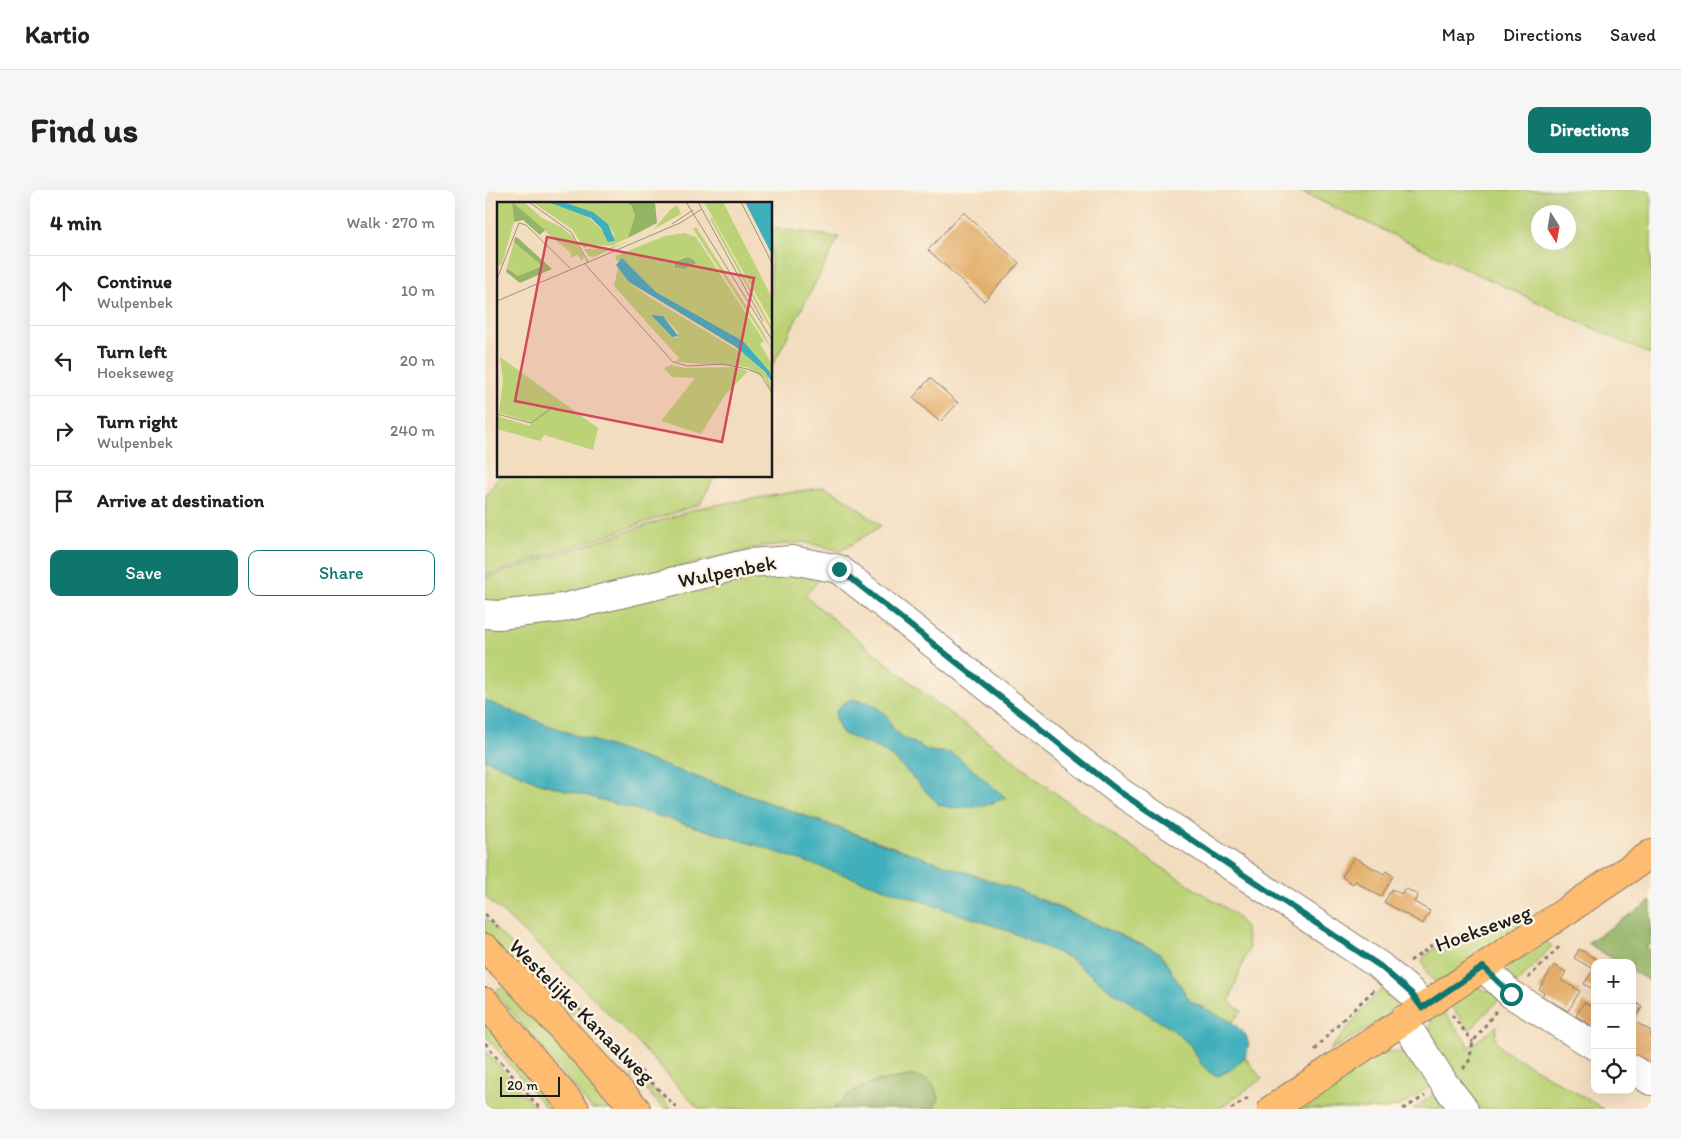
<!DOCTYPE html>
<html lang="en">
<head>
<meta charset="utf-8">
<style>
  body { margin:0; font-family:Itim,sans-serif; background:#f6f6f6; color:#222 }
  .controls { position:absolute; right:15px; bottom:15px; display:grid; overflow:hidden; border-radius:10px; box-shadow:0 5px 20px #0002 }
  .controls button { width:45px; height:45px; display:grid; place-items:center; padding:0; border:0; border-bottom:1px solid #e0e0e0; background:#fff; color:#222; font:25px sans-serif }
  .compass { position:absolute; left:1046px; top:15px; width:45px; height:45px; border-radius:50%; background:#fff; box-shadow:0 5px 20px #0002; rotate:169deg }
  .scale { position:absolute; left:15px; bottom:12px; width:60px; box-sizing:border-box; padding-left:5px; border:2px solid #1c1c1c; border-top:0; font-size:14px; line-height:18px; white-space:nowrap; color:#1c1c1c; -webkit-text-stroke:4px #fcf5e5; paint-order:stroke }
  .stop { position:absolute; width:15px; height:15px; margin:-11px; border:4px solid #0f766e; border-radius:50%; background:#fff }
  .stop.end { background:#0f766e; border-color:#fff; box-shadow:0 1px 5px #0008 }
  .list { margin:0; padding:0; list-style:none }
  h2 { display:flex; justify-content:space-between; align-items:center; height:65px; margin:0; padding:0 20px; font-size:21px }
  h2 small { font-size:16px; font-weight:400; color:#767676 }
  .list li { display:grid; grid-template-columns:32px 1fr auto; gap:15px; align-items:center; box-sizing:border-box; height:70px; padding:0 20px; border-top:1px solid #e0e0e0 }
  .list b { display:block; font-size:19px; white-space:nowrap }
  .list p { margin:0; font-size:16px; white-space:nowrap; color:#767676 }
  .list em { font-size:16px; font-style:normal; color:#767676 }
  .actions { display:flex; gap:10px; padding:15px 20px }
  .actions a { flex:1; padding:11px 0; border:1px solid #0f766e; border-radius:10px; text-align:center; font-size:18px; color:#0f766e }
  .actions .main { background:#0f766e; color:#fff }
  .icon { flex:none; width:28px; height:28px; fill:none; stroke:currentColor; stroke-width:2; stroke-linecap:round; stroke-linejoin:round }
  .map { position:relative; flex:none; width:1166px; height:919px; overflow:hidden; border-radius:10px }
  header { display:flex; align-items:center; gap:30px; box-sizing:border-box; height:70px; padding:0 25px; background:#fff; border-bottom:1px solid #e0e0e0 }
  header strong { font-size:24px }
  nav { display:flex; gap:28px; margin-inline-start:auto; font-size:18px }
  .intro { display:flex; align-items:center; justify-content:space-between; box-sizing:border-box; height:120px; padding:0 30px }
  h1 { margin:0; font-size:35px }
  .button { padding:12px 22px; border-radius:10px; background:#0f766e; color:#fff; font-size:18px; font-weight:700 }
  main { display:flex; gap:30px; padding:0 30px }
  aside { flex:1; background:#fff; border-radius:10px; box-shadow:0 5px 20px #0002 }
  .map>svg:first-child { display:block }
  .green { fill:#bbd276; stroke:#6c7749; fill-rule:evenodd }
  .forest { fill:#94b467; stroke:#586842 }
  .water { fill:#40afbc; stroke:#2e666c }
  .building { fill:#e3ad69 }
  .lines { fill:none; stroke-linecap:round; stroke-linejoin:round }
  .minor-casing { stroke:#887c6e; stroke-width:30 }
  .major-casing { stroke:#887c6e; stroke-width:30 }
  .path { stroke:#887c6e; stroke-width:3; stroke-dasharray:4 4; stroke-linecap:butt }
  .minor { stroke:#fff; stroke-width:28 }
  .major { stroke:#fdbc6f; stroke-width:28 }
  .route { stroke:#0f766e; stroke-width:6 }
  .labels { text-anchor:middle; dominant-baseline:central; stroke-width:5; stroke-linejoin:round; paint-order:stroke }
  .street-label { font-size:21px; fill:#1c1c1c; stroke:#fcf5e5 }
  .inset-road { fill:none; stroke:#9d907e; stroke-width:1 }
  .view { fill:#d1495b; fill-opacity:0.15; stroke:#d1495b; stroke-width:2.5 }
  .inset-edge { fill:none; stroke:#1c1c1c; stroke-width:2.5 }
</style>
</head>
<body>
<header>
<strong>Kartio</strong>
<nav><a>Map</a><a>Directions</a><a>Saved</a></nav>
</header>
<div class="intro"><h1>Find us</h1><a class="button">Directions</a></div>
<main>
<aside>
<h2>4 min<small>Walk · 270 m</small></h2>
<ul class="list">
<li><svg class="icon" aria-label="ahead" viewBox="0 0 24 24"><path d="M12 20V5M6 11l6-6 6 6"/></svg><div><b>Continue</b><p>Wulpenbek</p></div><em>10 m</em></li>
<li><svg class="icon" aria-label="left" viewBox="0 0 24 24"><path d="M17 20v-9H6M10 6l-5 5 5 5"/></svg><div><b>Turn left</b><p>Hoekseweg</p></div><em>20 m</em></li>
<li><svg class="icon" aria-label="right" viewBox="0 0 24 24"><path d="M7 20v-9h11M14 6l5 5-5 5"/></svg><div><b>Turn right</b><p>Wulpenbek</p></div><em>240 m</em></li>
<li><svg class="icon" aria-label="arrive" viewBox="0 0 24 24"><path d="M6 21V4h12l-3 4 3 4H6"/></svg><div><b>Arrive at destination</b></div></li>
</ul>
<div class="actions"><a class="main">Save</a><a>Share</a></div>
</aside>
<div class="map">
<svg width="1166" height="919" viewBox="0 0 1166 919">
  <rect width="100%" height="100%" fill="#fcf5e5"/>
  <filter id="ink" filterUnits="userSpaceOnUse"><feTurbulence type="fractalNoise" baseFrequency=".02" numOctaves="2"/><feDisplacementMap in="SourceGraphic" scale="10" xChannelSelector="R" yChannelSelector="G"/><feConvolveMatrix kernelMatrix="1 2 1 2 8 2 1 2 1" color-interpolation-filters="sRGB"/></filter>
  <filter id="wash" filterUnits="userSpaceOnUse"><feTurbulence type="fractalNoise" baseFrequency=".0096" numOctaves="4" result="noise"/><feDisplacementMap in="SourceGraphic" scale="20" xChannelSelector="R" yChannelSelector="G"/><feGaussianBlur stdDeviation="1.12" result="paint"/><feColorMatrix in="noise" values="0 0 0 0 0 0 0 0 0 0 0 0 0 0 0 0 0 1.4 0 .05"/><feComposite in="paint" operator="in"/></filter>
  <g filter="url(#wash)">
    <rect width="100%" height="100%" fill="#f3ddbf"/>
    <g class="green">
      <path d="M812,0H1166V165ZM1054,22H1084V52H1054Z"/>
      <polygon points="286,38 354,47 286,178"/>
      <polygon points="14,286 230,286 215,314 0,386 0,308"/>
      <polygon points="340,297 358,307 396,336 356,361 319,352 279,356 73,407 0,414 0,388 218,317"/>
      <path d="M341,381L320,406L453,515L521,564L566,600L632,648L727,710C739,716 755,726 760,739C762,745 763,753 764,759L761,764L744,812L757,821L747,832L705,811L675,763L558,710L101,548C87,545 76,540 63,535C41,527 21,520 0,510V428L215,390ZM366,509L385,513L405,532L408,539L418,547L444,561L465,563L475,569L521,608L454,615L410,569L395,559L357,543L351,530V522Z"/>
      <path d="M0,569L52,592L163,623L268,654L519,739L584,768L624,799L688,840L705,855L717,875L724,882L734,886L747,879L760,867L777,889L733,919H449L454,908L426,886C389,891 376,891 348,919H214L150,850L92,792L0,706Z"/>
      <polygon points="0,728 187,919 179,919 96,832 0,746"/>
      <polygon points="1043,728 1048,729 952,794 943,785 937,771 940,765 950,759"/>
      <polygon points="1059,750 1067,756 1028,798 1021,787 1024,775"/>
      <polygon points="906,789 917,805 916,820 845,860 877,820"/>
      <polygon points="988,796 1018,806 993,831 988,838 983,839 964,813"/>
      <polygon points="16,797 119,902 136,919 107,919 10,802"/>
      <path d="M955,817L983,854V858L1012,836L1010,848L1017,859L1119,919H990L945,852C943,836 946,830 955,817Z"/>
      <polygon points="0,826 78,919 62,919 0,845"/>
      <polygon points="0,860 51,919 0,919"/>
      <path d="M900,861C927,861 933,876 948,894L921,913L902,919H808L890,864Z"/>
      <polygon points="954,901 968,919 928,919"/>
    </g>
    <g class="forest">
      <polygon points="1166,711 1166,754 1161,757 1166,761 1166,792 1147,781 1147,773 1135,773 1102,753"/>
      <path d="M426,886C444,887 447,890 454,908L449,919H348C374,892 390,891 426,886Z"/>
    </g>
    <g class="water">
      <polygon points="366,509 385,513 393,518 402,526 408,539 418,547 444,561 465,563 475,569 521,608 499,616 468,618 454,615 410,569 395,559 357,543 351,530 351,522 357,514"/>
      <path d="M0,510C22,520 41,527 63,535C76,539 87,545 101,548L254,602L343,635L533,700L675,763L705,811L747,832L761,845L764,856L760,867L747,879L733,886L724,882L717,875L705,855L688,840L624,799L584,768L519,739L268,654L163,623L52,592L0,569Z"/>
    </g>
    <g id="blocks">
      <g class="building">
        <polygon points="478,22 534,73 499,111 443,60"/>
        <polygon points="445,188 473,213 455,232 428,208"/>
        <polygon points="869,667 899,684 901,681 908,686 896,707 870,691 868,694 857,687"/>
        <polygon points="920,698 933,705 929,712 945,721 938,734 899,712 907,699 916,704"/>
        <polygon points="1094,759 1113,770 1110,773 1108,779 1089,768"/>
        <polygon points="1069,775 1081,782 1076,790 1095,801 1083,821 1057,806 1059,803 1054,799"/>
        <polygon points="1110,777 1110,800 1099,794"/>
        <polygon points="1147,810 1157,817 1149,831 1166,841 1166,867 1162,874 1147,865"/>
        <polygon points="1099,812 1110,819 1110,838 1091,826"/>
      </g>
    </g>
  </g>
  <g filter="url(#ink)">
    <use href="#blocks" fill-opacity="0" stroke="#887c6e" stroke-width="1"/>
    <g class="lines">
      <g class="minor-casing">
        <g id="minor">
          <polyline points="0,424 14,425 77,418 264,373 307,370 354,379 635,602 895,776 927,803 937,819"/>
          <polyline points="998,777 1026,804 1110,856"/>
          <polyline points="918,830 959,893 979,919"/>
          <polyline points="1147,879 1166,891"/>
        </g>
      </g>
      <g class="major-casing">
        <g id="major">
          <polyline points="0,758 28,785 151,919"/>
          <polyline points="0,812 90,919"/>
          <polyline points="787,919 1166,664"/>
        </g>
      </g>
      <g class="path">
        <polyline points="0,724 13,737"/>
        <polyline points="925,771 954,751 972,745 1015,735"/>
        <polyline points="1043,788 1074,757"/>
        <polyline points="93,818 193,919"/>
        <polyline points="967,825 988,852"/>
        <polyline points="0,853 55,919"/>
        <polyline points="830,860 849,838 889,800"/>
        <polyline points="978,879 984,871 988,852 1011,821"/>
        <polyline points="746,919 766,906"/>
        <polyline points="918,919 940,906"/>
      </g>
      <use href="#minor" class="minor"/>
      <use href="#major" class="major"/>
    </g>
  </g>
  <g class="lines" filter="url(#ink)">
    <polyline class="route" points="354,379 635,602 895,776 926,803 937,818 998,777 1026,804"/>
  </g>
  <g class="labels">
    <g class="street-label">
      <text transform="translate(242 381) rotate(-11)">Wulpenbek</text>
      <text transform="translate(998 738) rotate(-20)">Hoekseweg</text>
      <text transform="translate(97 821) rotate(45)">Westelijke Kanaalweg</text>
    </g>
  </g>
  <g transform="translate(12 12)">
    <rect width="275" height="275" fill="#f3ddbf"/>
    <path d="M0,0H27L45,16L64,25L76,35L87,55L85,59L80,53L74,56V51L15,1L17,20L5,62L0,65ZM35,0H51L90,14L106,29L118,34L111,22L96,10L66,0H128L134,3L138,13L131,36L114,44L94,43L87,46L75,27ZM207,0H226L275,96V121ZM180,3L184,12L157,27L173,8ZM215,16L275,126V130L213,17ZM199,25L266,130L275,148L196,27ZM187,31L199,35L267,139L263,142L275,162V173L246,139L159,90L128,59H120L118,54L168,34ZM187,55L197,57L187,67H180L178,60ZM132,39L97,55L92,54L87,47L112,46ZM17,40L45,64L21,74L10,65ZM121,65L132,80L151,94L250,154L271,174L275,191L268,177L250,165L178,160L182,156L117,84ZM154,113L166,114L181,130L180,136L173,134ZM3,155L101,226L96,248L47,233L43,239L0,227V214L33,224L34,220L2,211L6,178ZM174,163L188,166L236,165L251,169L228,193L204,232L164,219L198,176L175,175L167,166Z" fill="#bbd276" fill-rule="evenodd"/>
    <path d="M15,0L48,28L43,33L26,18L17,20ZM128,0H158L160,21L131,36L138,13L134,3ZM18,35L21,36L55,67L23,81L9,70L10,66L21,74L45,64L17,40ZM189,55L196,57L199,61L187,67L178,66V60Z" fill="#94b467"/>
    <path d="M51,0H66L96,10L111,22L118,39L111,40L104,26L94,16ZM248,0H275V53ZM125,56L159,90L246,139L273,170L275,180L268,170L239,145L132,80L119,63ZM154,113L166,114L181,134L175,135Z" fill="#40afbc"/>
    <path class="inset-road" d="M32,0L74,30L91,60M189,0L275,138M201,0L266,119M244,0L275,61M175,22L196,8M87,61L176,160L191,164L226,162L250,167L263,172L275,191M0,77L22,21L29,23L74,67M0,99L183,21L205,7M0,212L34,221L52,208"/>
    <path class="view" d="M50,35L257,76L225,240L18,199Z"/>
    <rect width="275" height="275" class="inset-edge"/>
  </g>
</svg>
<div class="controls">
<button>+</button>
<button>−</button>
<button><svg class="icon" aria-label="locate" viewBox="0 0 24 24"><circle cx="12" cy="12" r="6"/><path d="M12 2v4M12 18v4M2 12h4M18 12h4"/></svg></button>
</div>
<svg class="compass" viewBox="-18 -18 36 36"><path d="M0-13l5 13h-10z" fill="#e53935"/><path d="M0 13l5-13h-10z" fill="#767676"/></svg>
<div class="scale">20 m</div>
<div class="stop" style="left:1026px;top:804px"></div>
<div class="stop end" style="left:354px;top:379px"></div>
</div>
</main>
</body>
</html>
